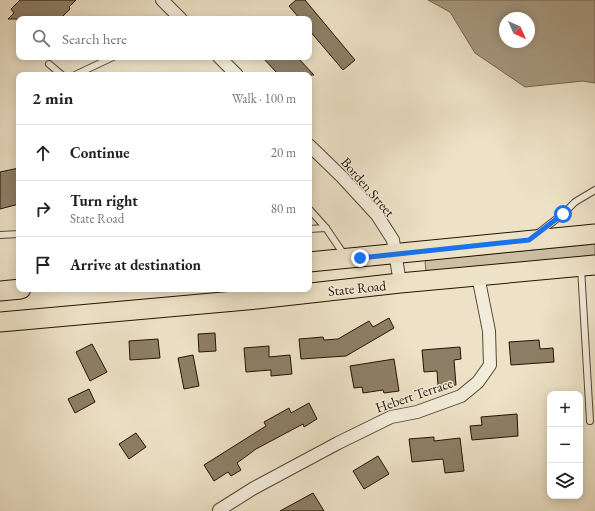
<!DOCTYPE html>
<html lang="en">
<head>
<meta charset="utf-8">
<style>
  body { margin:0; font-family:"EB Garamond",serif; background:#f6f6f6; color:#202124 }
  .controls { position:absolute; right:12px; bottom:12px; display:grid; overflow:hidden; border-radius:8px; box-shadow:0 2px 10px #0003 }
  .controls button { width:36px; height:36px; display:grid; place-items:center; padding:0; border:0; border-bottom:1px solid #e0e0e0; background:#fff; color:#202124; font:20px sans-serif }
  .compass { position:absolute; left:499px; top:12px; width:36px; height:36px; border-radius:50%; background:#fff; box-shadow:0 2px 10px #0003; rotate:135deg }
  .stop { position:absolute; width:12px; height:12px; margin:-9px; border:3px solid #1a73e8; border-radius:50%; background:#fff }
  .stop.end { background:#1a73e8; border-color:#fff; box-shadow:0 1px 4px #0008 }
  .list { margin:0; padding:0; list-style:none }
  h2 { display:flex; justify-content:space-between; align-items:center; height:52px; margin:0; padding:0 16px; font-size:17px }
  h2 small { font-size:13px; font-weight:400; color:#757577 }
  .list li { display:grid; grid-template-columns:26px 1fr auto; gap:12px; align-items:center; box-sizing:border-box; height:56px; padding:0 16px; border-top:1px solid #e0e0e0 }
  .list b { display:block; font-size:15px; white-space:nowrap }
  .list p { margin:0; font-size:13px; white-space:nowrap; color:#757577 }
  .list em { font-size:13px; font-style:normal; color:#757577 }
  .icon { flex:none; width:22px; height:22px; fill:none; stroke:currentColor; stroke-width:2; stroke-linecap:round; stroke-linejoin:round }
  .map { position:relative; flex:none; width:595px; height:511px; overflow:hidden }
  .search { position:absolute; background:#fff; box-shadow:0 2px 10px #0003; left:16px; top:16px; width:296px; height:44px; display:flex; align-items:center; gap:10px; box-sizing:border-box; padding:0 14px; border-radius:8px; color:#757577; font-size:15px }
  .panel { position:absolute; background:#fff; box-shadow:0 2px 10px #0003; left:16px; top:72px; width:296px; height:220px; border-radius:8px }
  .map>svg:first-child { display:block }
  .green { fill:#cbbfa5; stroke:#786952 }
  .water { fill:#a99c83; stroke:#74654f; fill-rule:evenodd }
  .building { fill:#8d7f67; stroke:#241300 }
  .lines { fill:none; stroke-linecap:round; stroke-linejoin:round }
  .lane-casing { stroke:#564732; stroke-width:8 }
  .street-casing { stroke:#564732; stroke-width:14 }
  .primary-casing { stroke:#241300; stroke-width:21 }
  .lane { stroke:#f3ecdb; stroke-width:6 }
  .street { stroke:#f3ecdb; stroke-width:12 }
  .primary { stroke:#ede2c7; stroke-width:19 }
  .route { stroke:#1a73e8; stroke-width:5 }
  .labels { text-anchor:middle; dominant-baseline:central; stroke-width:3; stroke-linejoin:round; paint-order:stroke }
  .street-label { font-size:14px; fill:#241300; stroke:#f3ecdb }
</style>
</head>
<body>
<div class="map">
<svg width="595" height="511" viewBox="0 0 595 511">
  <rect width="100%" height="100%" fill="#ede2c7"/>
  <filter id="stains"><feTurbulence type="fractalNoise" baseFrequency=".005" numOctaves="4"/><feColorMatrix values="0 0 0 0 .2 0 0 0 0 .09 0 0 0 0 .02 0 0 0 .5 -.17"/></filter>
  <radialGradient id="worn" r=".72"><stop offset=".6" stop-color="#630" stop-opacity="0"/><stop offset="1" stop-color="#630" stop-opacity=".3"/></radialGradient>
  <polygon class="green" points="595,244 595,259 426,271 425,262 427,260"/>
  <path class="water" d="M428,0H595V83L583,81L525,87L475,53L450,12ZM505,18H529V42H505Z"/>
  <g class="building">
    <polygon points="20,0 76,0 69,7 70,9 60,19 8,19 14,13 11,9"/>
    <polygon points="296,0 305,0 355,60 343,70 309,30 309,19 300,19 289,6"/>
    <polygon points="262,57 297,57 314,75 279,75"/>
    <polygon points="19,168 19,204 0,209 0,172"/>
    <polygon points="389,318 394,328 346,356 301,359 299,339 323,337 324,340 338,339 369,321 373,327"/>
    <polygon points="215,333 216,351 199,352 198,334"/>
    <polygon points="158,339 160,358 130,360 129,341"/>
    <polygon points="539,340 540,349 553,348 554,362 511,365 509,342"/>
    <polygon points="92,344 107,372 90,381 76,352"/>
    <polygon points="269,346 269,357 290,355 292,374 271,376 271,370 246,372 244,348"/>
    <polygon points="460,347 461,359 454,360 456,385 438,386 437,371 424,372 422,350"/>
    <polygon points="193,355 199,386 184,389 178,358"/>
    <polygon points="394,359 399,391 384,393 383,390 363,393 362,387 354,388 350,366"/>
    <polygon points="89,389 95,402 75,413 68,399"/>
    <polygon points="309,403 317,419 304,427 303,424 256,449 237,463 241,470 231,476 228,472 214,481 204,465 266,426 264,422 289,408 291,413"/>
    <polygon points="517,414 518,436 472,440 470,426 482,425 481,417"/>
    <polygon points="136,433 146,447 129,459 119,444"/>
    <polygon points="434,437 434,441 460,438 464,471 445,473 443,459 412,462 409,439"/>
    <polygon points="378,456 389,474 364,489 353,471"/>
    <polygon points="313,493 324,511 280,511"/>
  </g>
  <g class="lines">
    <g class="lane-casing">
      <g id="lane">
        <polyline points="49,64 62,75"/>
        <polyline points="75,75 113,57"/>
        <polyline points="309,209 326,228 345,256"/>
        <polyline points="309,229 326,228"/>
        <polyline points="537,234 563,214 575,202 595,190"/>
        <polyline points="0,235 19,234"/>
        <polyline points="581,268 590,421"/>
      </g>
    </g>
    <g class="street-casing">
      <g id="street">
        <polyline points="162,0 181,19"/>
        <polyline points="219,57 237,75"/>
        <polyline points="309,145 342,177 377,215 393,240 400,283"/>
        <polyline points="219,510 254,488 338,443 391,417 417,412 461,396 478,382 490,365 489,331 478,276"/>
      </g>
    </g>
    <g class="primary-casing">
      <g id="primary">
        <polyline points="309,262 595,234"/>
        <polyline points="0,291 21,289"/>
        <polyline points="0,322 257,299 400,283 595,265"/>
      </g>
    </g>
    <use href="#lane" class="lane"/>
    <use href="#street" class="street"/>
    <use href="#primary" class="primary"/>
  </g>
  <g class="lines">
    <polyline class="route" points="360,258 529,240 563,214"/>
  </g>
  <g class="labels">
    <g class="street-label">
      <text transform="translate(368 187) rotate(49)">Borden Street</text>
      <text transform="translate(357 288) rotate(-6)">State Road</text>
      <text transform="translate(414 395) rotate(-19)">Hebert Terrace</text>
    </g>
  </g>
  <rect width="100%" height="100%" filter="url(#stains)"/>
  <rect width="100%" height="100%" fill="url(#worn)"/>
</svg>
<div class="controls">
<button>+</button>
<button>−</button>
<button><svg class="icon" aria-label="layers" viewBox="0 0 24 24"><path d="M12 4l9 5-9 5-9-5zM3 14l9 5 9-5"/></svg></button>
</div>
<svg class="compass" viewBox="-18 -18 36 36"><path d="M0-13l5 13h-10z" fill="#e53935"/><path d="M0 13l5-13h-10z" fill="#757577"/></svg>
<div class="stop" style="left:563px;top:214px"></div>
<div class="stop end" style="left:360px;top:258px"></div>
<div class="search"><svg class="icon" aria-label="search" viewBox="0 0 24 24"><circle cx="10" cy="10" r="6"/><path d="M15 15l6 6"/></svg>Search here</div>
<section class="panel">
<h2>2 min<small>Walk · 100 m</small></h2>
<ul class="list">
<li><svg class="icon" aria-label="ahead" viewBox="0 0 24 24"><path d="M12 20V5M6 11l6-6 6 6"/></svg><div><b>Continue</b></div><em>20 m</em></li>
<li><svg class="icon" aria-label="right" viewBox="0 0 24 24"><path d="M7 20v-9h11M14 6l5 5-5 5"/></svg><div><b>Turn right</b><p>State Road</p></div><em>80 m</em></li>
<li><svg class="icon" aria-label="arrive" viewBox="0 0 24 24"><path d="M6 21V4h12l-3 4 3 4H6"/></svg><div><b>Arrive at destination</b></div></li>
</ul>
</section>
</div>
</body>
</html>
